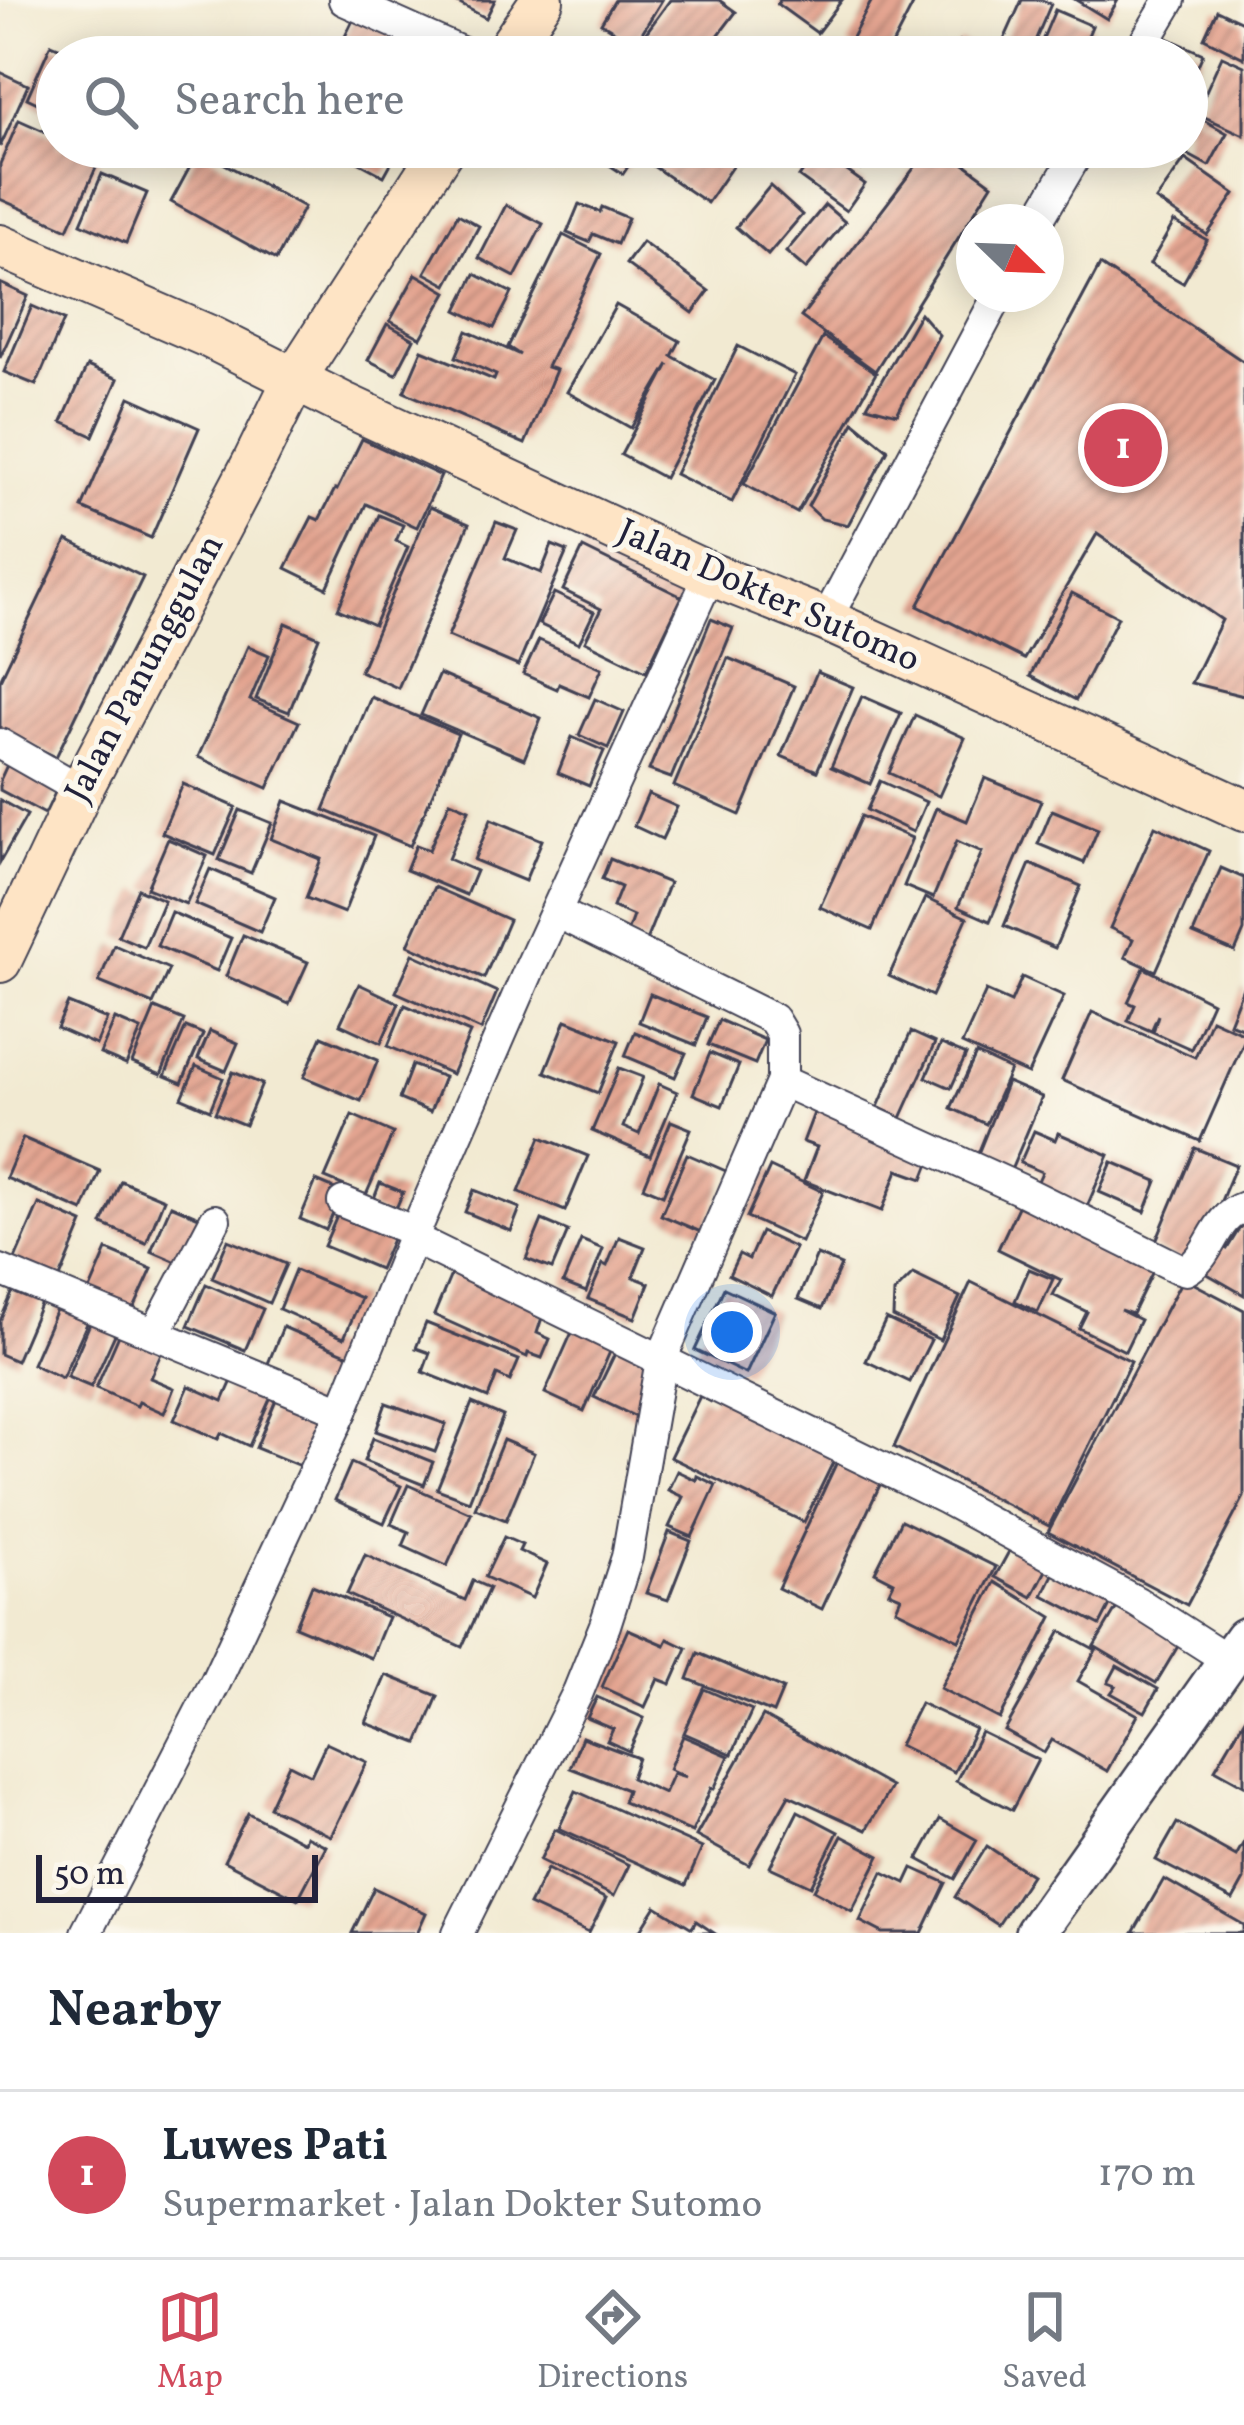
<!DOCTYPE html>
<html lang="en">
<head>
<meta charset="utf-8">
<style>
  body { margin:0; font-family:Vollkorn,serif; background:#f2f2f3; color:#1f2937 }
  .compass { position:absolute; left:956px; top:204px; width:108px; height:108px; border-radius:50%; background:#fff; box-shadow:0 6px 30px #0003; rotate:113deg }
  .scale { position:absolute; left:36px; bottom:30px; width:282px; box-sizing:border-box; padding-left:12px; border:6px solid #22223b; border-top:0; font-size:33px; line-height:42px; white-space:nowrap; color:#22223b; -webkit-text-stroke:9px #fbf7ec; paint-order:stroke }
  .you { position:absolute; left:732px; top:1332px; width:42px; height:42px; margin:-30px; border:9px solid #fff; border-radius:50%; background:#1a73e8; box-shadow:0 0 0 18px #1a73e833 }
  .badge { display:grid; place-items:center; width:78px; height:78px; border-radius:50%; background:#d1495b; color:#fff; font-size:39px; font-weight:700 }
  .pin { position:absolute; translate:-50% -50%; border:6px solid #fff; box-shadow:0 3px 12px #0006 }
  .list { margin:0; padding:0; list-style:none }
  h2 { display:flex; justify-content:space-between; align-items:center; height:156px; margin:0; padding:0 48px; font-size:51px }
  h2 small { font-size:39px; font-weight:400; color:#747a83 }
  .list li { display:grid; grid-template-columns:78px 1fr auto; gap:36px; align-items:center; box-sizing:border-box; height:168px; padding:0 48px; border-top:3px solid #e0e1e3 }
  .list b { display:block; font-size:45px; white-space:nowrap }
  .list p { margin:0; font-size:39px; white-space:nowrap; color:#747a83 }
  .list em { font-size:39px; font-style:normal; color:#747a83 }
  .icon { flex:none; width:66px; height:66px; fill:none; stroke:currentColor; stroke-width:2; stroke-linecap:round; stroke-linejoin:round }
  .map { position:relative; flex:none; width:1244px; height:1933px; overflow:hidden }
  .search { position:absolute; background:#fff; box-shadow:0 6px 30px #0003; left:36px; right:36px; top:36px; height:132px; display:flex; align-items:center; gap:30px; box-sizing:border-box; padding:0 42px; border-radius:66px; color:#747a83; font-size:45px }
  .sheet { height:324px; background:#fff }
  nav { display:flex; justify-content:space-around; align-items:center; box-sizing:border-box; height:168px; border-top:3px solid #e0e1e3; background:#fff; font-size:33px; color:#747a83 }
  nav a { display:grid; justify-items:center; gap:6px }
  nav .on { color:#d1495b }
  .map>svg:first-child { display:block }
  .building { fill:url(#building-hatch) }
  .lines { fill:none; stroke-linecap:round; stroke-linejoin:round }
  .minor-casing { stroke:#414052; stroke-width:34 }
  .tertiary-casing { stroke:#414052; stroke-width:44 }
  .secondary-casing { stroke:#414052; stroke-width:46 }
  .minor { stroke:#fff; stroke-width:30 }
  .tertiary { stroke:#fff; stroke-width:39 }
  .secondary { stroke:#fee4c5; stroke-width:42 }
  .labels { text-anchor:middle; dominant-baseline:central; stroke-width:10; stroke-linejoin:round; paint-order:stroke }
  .street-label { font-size:36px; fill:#22223b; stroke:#fbf7ec }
</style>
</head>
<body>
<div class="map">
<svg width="1244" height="1933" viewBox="0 0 1244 1933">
  <defs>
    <pattern id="building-hatch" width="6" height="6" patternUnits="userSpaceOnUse" patternTransform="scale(3)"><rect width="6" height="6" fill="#e4a591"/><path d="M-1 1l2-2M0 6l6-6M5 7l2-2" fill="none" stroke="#b88678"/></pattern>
  </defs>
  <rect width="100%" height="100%" fill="#fbf7ec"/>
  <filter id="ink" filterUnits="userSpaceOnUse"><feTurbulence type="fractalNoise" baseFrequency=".00833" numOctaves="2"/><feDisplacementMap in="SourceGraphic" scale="24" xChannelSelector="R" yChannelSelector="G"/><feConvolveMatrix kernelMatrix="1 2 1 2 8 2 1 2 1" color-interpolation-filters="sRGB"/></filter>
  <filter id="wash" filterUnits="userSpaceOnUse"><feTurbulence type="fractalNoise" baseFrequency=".004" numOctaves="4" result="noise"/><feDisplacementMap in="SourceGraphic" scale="48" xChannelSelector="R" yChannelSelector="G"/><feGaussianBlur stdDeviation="2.7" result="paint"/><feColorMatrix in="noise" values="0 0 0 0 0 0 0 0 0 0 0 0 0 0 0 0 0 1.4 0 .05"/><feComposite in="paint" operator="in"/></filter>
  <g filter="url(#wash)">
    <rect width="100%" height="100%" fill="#f2ead2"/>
    <g id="blocks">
      <g class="building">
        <polygon points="452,0 495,0 486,18"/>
        <polygon points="615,0 662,0 635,44 601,23"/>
        <polygon points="670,0 719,0 736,12 717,37 744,57 662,57 640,41"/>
        <polygon points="780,0 842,0 817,33 777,4"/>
        <polygon points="872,0 903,0 913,5 886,57 871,57 848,45"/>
        <polygon points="1022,0 1042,0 1051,4 1028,57 1018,57 1000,49"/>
        <polygon points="1076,0 1118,0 1107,19"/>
        <polygon points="1055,10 1092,26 1079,57 1036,55"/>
        <polygon points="1217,10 1244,23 1244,58 1204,38"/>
        <polygon points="355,16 412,44 405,57 335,57"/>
        <polygon points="1161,35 1203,54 1187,90 1187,57 1150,57"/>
        <polygon points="960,41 987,57 951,57"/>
        <polygon points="99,42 133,57 93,57"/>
        <polygon points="51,44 73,53 71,57 57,57 57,89 48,108 27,98"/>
        <polygon points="1222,56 1244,66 1244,135 1196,113"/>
        <polygon points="0,72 28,85 0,147"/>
        <polygon points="1187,111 1227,133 1209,166 1174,147 1187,147"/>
        <polygon points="19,120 57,137 57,147 90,147 88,151 101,157 68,229 0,199 0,164"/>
        <polygon points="330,147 400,147 384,176"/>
        <polygon points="582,147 641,147 623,174"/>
        <polygon points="658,147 714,147 735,162 707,203 647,162"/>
        <polygon points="827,147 877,147 861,170"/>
        <polygon points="930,147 942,147 992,184 875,371 801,317"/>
        <polygon points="199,150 304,207 276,260 171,202"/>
        <polygon points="818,150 865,184 846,211 799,177"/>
        <polygon points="1185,159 1235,194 1207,235 1156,200"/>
        <polygon points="102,174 147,193 126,243 81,223"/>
        <polygon points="770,186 802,215 768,255 736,227"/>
        <polygon points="579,204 600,212 602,207 628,218 617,244 593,234 589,242 567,233"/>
        <polygon points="506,205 543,224 515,277 479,258"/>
        <polygon points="825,205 845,222 806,269 786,252"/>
        <polygon points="458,214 479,226 447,285 425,273"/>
        <polygon points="1174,222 1207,240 1183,283 1150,264"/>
        <polygon points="563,235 601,254 547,367 556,370 525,444 404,392 422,350 494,380 496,375 456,357 467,331 520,355 508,347"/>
        <polygon points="642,242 709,291 693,313 626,264"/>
        <polygon points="1100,265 1244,362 1244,696 1191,683 1222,620 1097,534 1024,659 918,606"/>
        <polygon points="416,274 447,292 421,338 390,321"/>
        <polygon points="475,274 512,293 494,328 457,310"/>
        <polygon points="0,283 28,296 0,358"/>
        <polygon points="616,305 680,341 672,356 715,380 664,478 621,455 669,364 631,428 567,392"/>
        <polygon points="32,306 64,320 36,385 4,372"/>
        <polygon points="920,313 939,335 897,414 867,406"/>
        <polygon points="387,324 414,339 396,374 368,360"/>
        <polygon points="823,337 876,373 797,513 744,484"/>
        <polygon points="738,346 795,375 732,502 675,474"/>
        <polygon points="87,366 118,379 93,436 62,422"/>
        <polygon points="130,397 199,428 151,538 82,508"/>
        <polygon points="854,422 888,450 848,525 822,519 808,506"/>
        <polygon points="362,439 441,476 417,527 366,504 327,588 286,568 312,517 319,520 335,489 337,490"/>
        <polygon points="430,507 469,524 398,688 360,671"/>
        <polygon points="379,515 403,525 396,541 408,547 374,625 338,609"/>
        <polygon points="496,522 517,530 505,558 541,573 552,545 567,551 518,666 448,636"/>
        <polygon points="67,540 143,577 56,757 0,730 0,680"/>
        <polygon points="583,548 682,597 646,671 585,641 601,609 563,590"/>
        <polygon points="554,593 594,612 579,643 539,624"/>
        <polygon points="1072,593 1118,617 1076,700 1030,676"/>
        <polygon points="711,619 733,628 671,778 649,770"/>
        <polygon points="286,623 319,637 289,712 256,699"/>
        <polygon points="539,640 602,668 589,697 559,684 557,689 523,674"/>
        <polygon points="248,646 269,655 250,700 299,722 268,788 198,757"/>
        <polygon points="728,658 794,686 740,815 674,786"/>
        <polygon points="817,672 853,687 817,771 781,756"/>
        <polygon points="439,674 541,718 524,759 421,715"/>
        <polygon points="862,696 901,713 870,784 831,767"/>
        <polygon points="371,697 458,734 410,846 324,810"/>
        <polygon points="595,699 624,712 608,748 579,735"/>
        <polygon points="915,715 965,738 939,796 889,773"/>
        <polygon points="572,737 604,751 589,786 558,773"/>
        <polygon points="7,765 56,791 45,814 0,790 0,780"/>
        <polygon points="985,778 1041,801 990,921 958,907 982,852 957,841 933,898 904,886 936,808 967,821"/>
        <polygon points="880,781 926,802 913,832 867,810"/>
        <polygon points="183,784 236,807 215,855 162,833"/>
        <polygon points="648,794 677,807 662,839 634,826"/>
        <polygon points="0,800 27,815 0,862"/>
        <polygon points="285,801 374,836 344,913 306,898 321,859 271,839"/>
        <polygon points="450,801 469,809 448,859 476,871 466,895 406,870 416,845 429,850"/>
        <polygon points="240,810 272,823 251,873 219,860"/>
        <polygon points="1052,810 1098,829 1084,863 1038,844"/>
        <polygon points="861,816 912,838 872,930 820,907"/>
        <polygon points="491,819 542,840 525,881 474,860"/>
        <polygon points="1155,826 1209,851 1156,971 1125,957 1133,939 1110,928"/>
        <polygon points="168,839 207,856 186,904 147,888"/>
        <polygon points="610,859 669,883 645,943 626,935 633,916 613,907 621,887 602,879"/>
        <polygon points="1030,864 1081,886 1055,948 1004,926"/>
        <polygon points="1221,868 1244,878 1244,931 1235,952 1193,934"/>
        <polygon points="210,869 275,897 260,932 195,904"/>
        <polygon points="434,887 509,920 484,978 408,945"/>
        <polygon points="138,889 164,900 144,947 118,936"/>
        <polygon points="925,898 967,918 932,996 889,976"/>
        <polygon points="171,912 231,938 217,971 157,946"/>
        <polygon points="243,935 308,962 289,1004 226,976"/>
        <polygon points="114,945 169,969 153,1004 99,982"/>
        <polygon points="413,954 497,992 481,1030 396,992"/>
        <polygon points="1144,968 1212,1002 1191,1049 1153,1032 1158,1015 1151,1031 1128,1021 1135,1005 1128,1002"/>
        <polygon points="1022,977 1064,996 1028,1074 962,1044 986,991 1011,1002"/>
        <polygon points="359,984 399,1003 381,1043 340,1024"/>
        <polygon points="1244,985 1244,1029 1229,1023"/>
        <polygon points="650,994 707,1017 696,1045 639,1022"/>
        <polygon points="68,1003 107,1019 96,1045 57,1028"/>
        <polygon points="405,1005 470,1033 452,1074 388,1046"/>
        <polygon points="155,1008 184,1020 161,1075 132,1063"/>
        <polygon points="1092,1012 1195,1057 1211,1019 1244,1034 1244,1041 1200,1141 1062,1080"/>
        <polygon points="115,1019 141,1030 126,1065 100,1054"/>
        <polygon points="566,1020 619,1041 598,1093 545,1072"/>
        <polygon points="719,1020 765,1040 755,1064 708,1045"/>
        <polygon points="186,1027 203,1034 182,1083 165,1076"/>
        <polygon points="210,1031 238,1043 226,1071 198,1059"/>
        <polygon points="635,1032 686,1053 675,1077 625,1056"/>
        <polygon points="911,1032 935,1043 901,1118 878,1107"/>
        <polygon points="322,1036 378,1060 361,1101 304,1077"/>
        <polygon points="941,1044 966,1055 951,1088 926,1077"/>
        <polygon points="710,1053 739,1065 722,1106 693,1094"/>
        <polygon points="976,1054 1010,1070 986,1124 951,1108"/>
        <polygon points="412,1065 444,1077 430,1112 399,1099"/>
        <polygon points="196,1066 223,1078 210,1110 182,1098"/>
        <polygon points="619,1068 643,1077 623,1127 639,1134 659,1084 677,1092 650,1156 592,1131"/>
        <polygon points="233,1072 262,1084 245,1125 215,1113"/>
        <polygon points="1007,1082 1042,1097 1011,1170 977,1156"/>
        <polygon points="817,1105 934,1151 923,1179 898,1170 882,1211 804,1181 817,1147 803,1142"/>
        <polygon points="352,1115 393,1133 366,1195 325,1178"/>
        <polygon points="671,1121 691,1129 663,1195 644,1187"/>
        <polygon points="1034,1131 1055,1140 1058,1133 1109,1155 1085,1211 1034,1190 1042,1172 1020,1163"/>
        <polygon points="541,1137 588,1156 565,1211 519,1192"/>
        <polygon points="23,1138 100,1171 83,1211 6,1178"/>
        <polygon points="1195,1148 1236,1165 1194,1265 1153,1248"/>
        <polygon points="687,1154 728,1172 703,1233 661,1215"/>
        <polygon points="1112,1162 1157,1181 1145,1212 1099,1192"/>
        <polygon points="770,1167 823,1192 801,1242 747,1217"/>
        <polygon points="121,1181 164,1199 146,1243 102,1224"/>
        <polygon points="316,1181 342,1192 326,1230 300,1219"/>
        <polygon points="380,1183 403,1192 392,1218 370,1209"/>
        <polygon points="474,1190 520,1208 511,1231 465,1212"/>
        <polygon points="1023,1196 1158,1261 1132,1314 1120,1310 1140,1320 1125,1351 1079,1328 1087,1312 1053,1295 1061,1280 998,1249"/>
        <polygon points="39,1204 83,1223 58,1283 13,1264"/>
        <polygon points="171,1205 206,1220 186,1266 151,1251"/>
        <polygon points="341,1207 396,1230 379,1269 324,1246"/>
        <polygon points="542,1220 568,1231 552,1269 526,1259"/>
        <polygon points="1244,1221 1244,1295 1197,1268 1213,1241 1227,1249"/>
        <polygon points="761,1232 795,1248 772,1296 729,1275 739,1254 749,1259"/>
        <polygon points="619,1237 645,1247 633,1277 649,1283 635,1318 588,1299 603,1264 607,1266"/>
        <polygon points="228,1240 286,1264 269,1303 212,1278"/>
        <polygon points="581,1240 603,1249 586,1292 563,1283"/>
        <polygon points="107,1250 152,1269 131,1315 87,1297"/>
        <polygon points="817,1255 841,1265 822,1309 798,1299"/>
        <polygon points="1029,1269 1053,1279 1038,1312 1015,1301"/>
        <polygon points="295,1270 361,1298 344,1338 279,1309"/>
        <polygon points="453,1270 545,1308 537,1333 550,1339 542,1358 528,1353 527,1357 434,1315"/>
        <polygon points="913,1274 960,1297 940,1340 893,1317 894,1293"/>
        <polygon points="1183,1278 1244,1310 1244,1497 1187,1605 1048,1532"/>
        <polygon points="971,1282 1131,1361 1049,1526 894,1447"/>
        <polygon points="206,1284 263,1309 245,1350 188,1326"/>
        <polygon points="724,1288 775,1312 746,1374 695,1350"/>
        <polygon points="14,1289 42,1300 16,1361 0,1354 0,1321"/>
        <polygon points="58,1305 89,1319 62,1378 32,1364"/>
        <polygon points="886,1319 931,1340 910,1382 866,1361"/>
        <polygon points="91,1321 116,1332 91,1387 67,1377"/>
        <polygon points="577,1321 616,1338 584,1411 545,1393"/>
        <polygon points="426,1323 519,1360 510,1381 497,1375 488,1398 423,1372 430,1353 416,1348"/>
        <polygon points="283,1327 356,1358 339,1397 267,1366"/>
        <polygon points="120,1333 162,1351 150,1378 174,1388 164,1413 139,1402 137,1406 96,1388"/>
        <polygon points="620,1343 660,1362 647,1422 594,1397"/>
        <polygon points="235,1374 274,1390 249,1446 221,1433 218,1439 174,1420 189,1386 223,1401"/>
        <polygon points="718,1388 840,1448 804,1522 670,1457 700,1396 711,1402"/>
        <polygon points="280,1390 334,1412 310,1470 256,1448"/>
        <polygon points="386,1403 446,1424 435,1452 376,1431"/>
        <polygon points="472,1403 503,1416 469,1501 437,1489"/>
        <polygon points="373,1438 433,1462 424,1485 364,1461"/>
        <polygon points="503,1440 534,1453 506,1520 475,1508"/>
        <polygon points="842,1451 886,1472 822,1609 778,1588"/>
        <polygon points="351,1463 401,1486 384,1523 335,1500"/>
        <polygon points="677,1471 696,1480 697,1476 716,1485 692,1537 669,1527 683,1497 668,1490"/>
        <polygon points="408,1485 471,1513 447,1566 403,1546 409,1532 391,1524"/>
        <polygon points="901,1520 996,1567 959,1640 896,1609 901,1597 889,1592 894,1582 875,1572"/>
        <polygon points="669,1532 691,1541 668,1600 646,1593"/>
        <polygon points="504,1537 522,1545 519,1551 547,1564 532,1598 485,1577"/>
        <polygon points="1013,1544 1053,1557 1032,1597 995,1577"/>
        <polygon points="365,1555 465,1600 473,1581 489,1588 462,1647 347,1594"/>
        <polygon points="1059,1562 1117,1592 1100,1625 1043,1595"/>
        <polygon points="995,1582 1052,1617 1000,1719 940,1688"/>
        <polygon points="312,1585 388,1617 371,1658 295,1626"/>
        <polygon points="1122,1599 1184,1636 1156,1683 1094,1646"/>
        <polygon points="628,1629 665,1645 668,1639 687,1648 671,1684 658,1679 645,1707 602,1687"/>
        <polygon points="1061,1631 1096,1650 1078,1681 1138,1715 1107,1771 1052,1740 1044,1753 1005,1731"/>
        <polygon points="698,1653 783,1689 773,1713 688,1679"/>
        <polygon points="1117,1666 1158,1689 1145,1712 1111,1693 1116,1686 1108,1683"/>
        <polygon points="386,1675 438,1696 418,1743 366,1723"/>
        <polygon points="704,1689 752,1710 732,1754 684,1733"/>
        <polygon points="597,1697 644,1718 629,1751 607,1741 613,1729 587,1718"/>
        <polygon points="920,1703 975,1729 954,1772 899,1745"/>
        <polygon points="763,1716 891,1787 866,1830 789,1795 749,1865 696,1836"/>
        <polygon points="1244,1720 1244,1785 1215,1769"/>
        <polygon points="981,1732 1038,1760 1012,1810 956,1781"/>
        <polygon points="683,1736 729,1756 714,1789 711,1788 692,1832 623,1802 627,1790 570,1768 582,1737 638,1758 631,1778 664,1793 673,1773 686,1777 669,1769"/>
        <polygon points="326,1743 367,1762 331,1836 269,1807 289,1764 311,1775"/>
        <polygon points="576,1791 702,1848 686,1885 559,1828"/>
        <polygon points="798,1811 838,1832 811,1886 770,1867"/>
        <polygon points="248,1813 304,1842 306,1836 326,1846 298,1899 224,1861"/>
        <polygon points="940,1819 977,1840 955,1879 918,1859"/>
        <polygon points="1177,1823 1236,1856 1244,1842 1244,1880 1233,1900 1156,1860"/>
        <polygon points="555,1829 629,1865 614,1896 540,1860"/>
        <polygon points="842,1836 880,1856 852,1911 814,1890"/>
        <polygon points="987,1846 1031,1875 998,1925 955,1897"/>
        <polygon points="913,1868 946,1883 922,1933 883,1933 860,1921 883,1872 906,1883"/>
        <polygon points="547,1869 606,1899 589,1933 529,1905"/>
        <polygon points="1164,1879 1244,1925 1244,1933 1133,1933"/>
        <polygon points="374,1888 426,1913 417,1933 352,1933"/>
        <polygon points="656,1906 692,1928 696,1921 714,1933 639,1933"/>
      </g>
    </g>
  </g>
  <g filter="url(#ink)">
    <use href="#blocks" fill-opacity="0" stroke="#414052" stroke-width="3"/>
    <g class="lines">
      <g class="minor-casing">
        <g id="minor">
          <polyline points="344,0 472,57"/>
          <polyline points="1136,57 1170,0"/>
          <polyline points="1037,222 1081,147"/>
          <polyline points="826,620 999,294"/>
          <polyline points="0,744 81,790"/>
          <path d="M782,1081L1019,1189L1176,1267L1186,1270C1213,1255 1212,1218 1244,1207"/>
          <polyline points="343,1202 415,1232"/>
          <polyline points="412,1238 946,1499 1137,1602 1228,1660"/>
          <polyline points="0,1270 342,1411"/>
          <polyline points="156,1332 215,1220"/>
          <polyline points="86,1933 216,1681 342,1411 415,1232 528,972 710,574"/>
          <polyline points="458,1933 578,1692 605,1625 627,1557 661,1360 782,1081 782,1034 773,1019 556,912"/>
        </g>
      </g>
      <g class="tertiary-casing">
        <polyline id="tertiary" points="1035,1933 1244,1638"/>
      </g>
      <g class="secondary-casing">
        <g id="secondary">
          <polyline points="503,57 542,0"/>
          <polyline points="0,246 210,337 344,404 710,574 826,620 1244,810"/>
          <polyline points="0,961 81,790 254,462 295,378 444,147"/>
        </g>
      </g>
      <use href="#minor" class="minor"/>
      <use href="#tertiary" class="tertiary"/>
      <use href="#secondary" class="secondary"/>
    </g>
  </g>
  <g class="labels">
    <g class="street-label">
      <text transform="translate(768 597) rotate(24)">Jalan Dokter Sutomo</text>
      <text transform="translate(146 669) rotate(-62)">Jalan Panunggulan</text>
    </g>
  </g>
</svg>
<svg class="compass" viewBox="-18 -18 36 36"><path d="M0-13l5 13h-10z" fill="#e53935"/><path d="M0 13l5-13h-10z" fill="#747a83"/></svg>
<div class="scale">50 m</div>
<div class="you"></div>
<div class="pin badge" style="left:1123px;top:448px">1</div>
<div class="search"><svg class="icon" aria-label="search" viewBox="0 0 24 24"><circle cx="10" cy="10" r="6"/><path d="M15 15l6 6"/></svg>Search here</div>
</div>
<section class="sheet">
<h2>Nearby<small></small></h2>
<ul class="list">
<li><span class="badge">1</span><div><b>Luwes Pati</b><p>Supermarket · Jalan Dokter Sutomo</p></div><em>170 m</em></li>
</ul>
</section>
<nav>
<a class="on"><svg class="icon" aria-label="map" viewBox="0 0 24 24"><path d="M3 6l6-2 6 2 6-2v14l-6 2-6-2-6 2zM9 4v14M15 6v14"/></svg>Map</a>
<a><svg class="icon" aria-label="directions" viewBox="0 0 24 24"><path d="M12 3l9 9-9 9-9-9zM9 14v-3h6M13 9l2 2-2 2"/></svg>Directions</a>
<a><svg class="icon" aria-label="saved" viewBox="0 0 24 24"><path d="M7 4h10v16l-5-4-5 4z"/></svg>Saved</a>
</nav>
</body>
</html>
